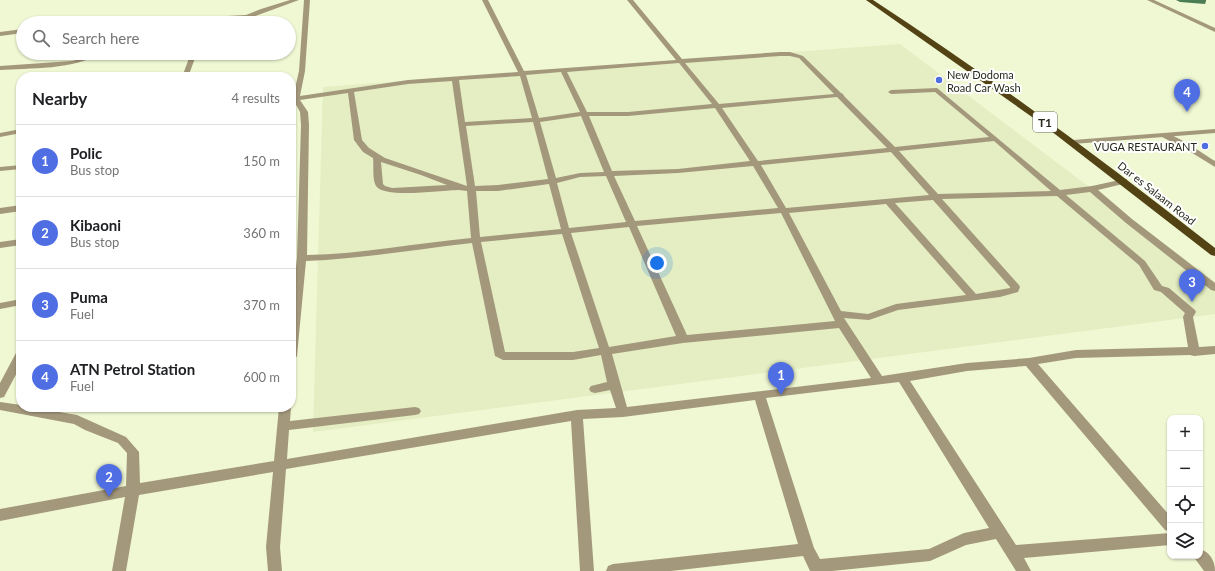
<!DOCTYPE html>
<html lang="en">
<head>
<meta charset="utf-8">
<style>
  body { margin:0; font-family:Lato,sans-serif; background:#f6f6f6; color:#202124 }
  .controls { position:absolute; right:12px; bottom:12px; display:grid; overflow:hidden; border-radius:8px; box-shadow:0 1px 3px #0004 }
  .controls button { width:36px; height:36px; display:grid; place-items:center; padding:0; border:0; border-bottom:1px solid #e0e0e0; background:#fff; color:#202124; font:20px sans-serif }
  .you { position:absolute; left:657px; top:263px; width:14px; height:14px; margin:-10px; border:3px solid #fff; border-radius:50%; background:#1a73e8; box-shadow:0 0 0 6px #1a73e833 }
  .badge { display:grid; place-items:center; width:26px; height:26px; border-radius:50%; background:#506ee3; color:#fff; font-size:13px; font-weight:700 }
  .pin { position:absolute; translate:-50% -33px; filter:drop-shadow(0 1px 2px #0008) }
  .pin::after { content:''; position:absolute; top:21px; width:14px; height:12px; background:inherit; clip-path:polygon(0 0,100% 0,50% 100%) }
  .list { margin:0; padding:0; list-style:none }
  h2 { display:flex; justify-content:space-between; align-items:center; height:52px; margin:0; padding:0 16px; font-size:17px }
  h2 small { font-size:13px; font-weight:400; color:#757577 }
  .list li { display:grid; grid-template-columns:26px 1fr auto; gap:12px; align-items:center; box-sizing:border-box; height:72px; padding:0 16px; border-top:1px solid #e0e0e0 }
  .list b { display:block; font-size:15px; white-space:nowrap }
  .list p { margin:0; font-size:13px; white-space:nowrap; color:#757577 }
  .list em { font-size:13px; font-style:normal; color:#757577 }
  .icon { flex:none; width:22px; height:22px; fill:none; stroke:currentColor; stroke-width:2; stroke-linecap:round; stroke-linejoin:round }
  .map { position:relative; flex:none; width:1215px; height:571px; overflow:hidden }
  .search { position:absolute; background:#fff; box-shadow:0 1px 3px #0004; left:16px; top:16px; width:280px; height:44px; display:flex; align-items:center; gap:10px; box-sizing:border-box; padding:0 14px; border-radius:22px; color:#757577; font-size:15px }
  .panel { position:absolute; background:#fff; box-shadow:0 1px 3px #0004; left:16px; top:72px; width:280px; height:340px; border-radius:16px }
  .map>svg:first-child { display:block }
  .built { fill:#e4eec2 }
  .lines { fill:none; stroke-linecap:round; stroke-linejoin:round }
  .minor { fill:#a4987c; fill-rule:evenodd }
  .tertiary { fill:#a4987c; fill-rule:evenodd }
  .trunk { fill:#534214; fill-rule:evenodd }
  .wall { fill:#4d7d55 }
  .poi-dot { fill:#506ee3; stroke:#fff; stroke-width:1.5 }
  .labels { text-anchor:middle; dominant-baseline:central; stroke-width:4; stroke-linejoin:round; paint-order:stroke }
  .far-poi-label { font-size:11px; fill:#272a1c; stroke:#fff; text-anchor:start }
  .far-street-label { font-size:11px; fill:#272a1c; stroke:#fff }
  .shield { fill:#fff; stroke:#686a60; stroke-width:1 }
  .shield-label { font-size:12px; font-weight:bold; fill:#272a1c }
</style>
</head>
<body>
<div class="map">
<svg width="1215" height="571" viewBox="0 0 1215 571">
  <rect width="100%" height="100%" fill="#eff8d3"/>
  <polygon class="built" points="900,44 1215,282 1215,314 313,432 323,87"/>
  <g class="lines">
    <g class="minor">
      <polygon points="290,0 299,0 247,19 166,23 131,23 134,21 246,15 261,9"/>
      <path d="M304,0H310L305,71L300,96L408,80L518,72L482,0H488L524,71L676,60L627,0H633L682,59L780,52H790L803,56L841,93L843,94L844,96L895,147L989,137L935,92L891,94L888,92L891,90L937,88L1060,190L1092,186L1124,179H1127V183L1098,190L1132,219L1215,283V291L1211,290L1126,223L1090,192L1066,195L1145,261L1162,286L1169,288L1195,310L1196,312L1193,317L1199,347L1215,346V354L1194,356L1190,355L1076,358L1038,364L1170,516V532L1165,530L1026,366L967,371L910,381L1016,545L1170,533V545L1024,558L1031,571H1016L996,539L966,545L930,561L832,571H810L803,556L671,571H606L608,566L613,564L798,544L755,400L623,417L583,419L594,571H580L571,421L286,469L280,547L282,571H268L266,547L273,472L139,495L126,571H112L125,497L0,521V509L126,486L127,453L118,443L85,430L74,424L0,410V402L21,405V407H30L77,415L126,437L139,452L140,483L274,461L279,407H291L290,421L415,407L419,408L421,411L419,414L415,415L289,430L287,459L577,410L616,408L610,390L595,393L591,392L589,389L591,386L607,382L601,355L573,360H503L495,356L472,243C417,249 362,259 306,261L297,356L295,359L291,360V310L297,258L301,125L300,112L294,101H291V97H293L299,71ZM780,56H790L799,58L834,94L719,104L685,63ZM679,63L712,104L628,112H587L567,72ZM561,72L580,112L539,118L526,75ZM520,76L532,118L465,122L459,80ZM452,81L467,186L385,158L369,148L362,140L354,92L408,84ZM348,93L354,140L363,152L373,158C374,166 372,179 376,186C384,199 443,190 459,190L467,191L471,238C416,243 362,254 307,255L309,125L308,112L300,100ZM837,97L887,148L758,161L722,108ZM715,108L750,161L678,169L612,171L589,116H628ZM581,116L604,172L580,173L556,178L540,122ZM533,122L548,179L498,185L475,186L466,126ZM994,141L1051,191L938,194L899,151ZM891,152L929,195L786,208L761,165ZM381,162L421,175L447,185L392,188L385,186L383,184ZM753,166L778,208L635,221L614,176L678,173ZM606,176L626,222L569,228L557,183L580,177ZM549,184L561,229L480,237L476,191H498ZM1057,196L1139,265L1154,290L1161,292L1185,313L1183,317L1188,347L1076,350L1029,358L967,363L882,376L844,318L869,320L898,310L1000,297L1018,292L1020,287L1019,285L942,199ZM933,200L1010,287V288L976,294L895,203ZM886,204L966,295L896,304L868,314L841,311L789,213ZM781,213L835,321L687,335L637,226ZM629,227L676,336L609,347L571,233ZM562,234L599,348L573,352H505L481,242ZM839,328L871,378L627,407L612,354L683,343ZM899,382L989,528L964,533L929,549L820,559L814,548L766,398Z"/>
      <polygon points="1147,0 1154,0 1215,28 1215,32"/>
      <polygon points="23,29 23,33 0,36 0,32"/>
      <path d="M91,53H98C79,70 26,68 0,70V66L72,61L81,59Z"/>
      <polygon points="191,53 197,53 188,77 182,77"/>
      <polygon points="21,129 21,133 0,137 0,133"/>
      <path d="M1162,133C1173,132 1205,155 1215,161V167L1189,151L1162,137Z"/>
      <polygon points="21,165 21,169 0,171 0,167"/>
      <polygon points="21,205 21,211 0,214 0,208"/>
      <polygon points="21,239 21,245 0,248 0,242"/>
      <polygon points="21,299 21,305 0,309 0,303"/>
      <polygon points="21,350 21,365 4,397 0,398 0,383 17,351"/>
      <path d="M1200,549C1210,552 1215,561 1215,571H1204L1193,556H1200Z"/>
    </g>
    <polygon class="tertiary" points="1215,129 1215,133 1073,144 1069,142 1073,140"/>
    <path class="trunk" d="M866,0H873C991,77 1104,161 1215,248V256L1211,255L1042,124Z"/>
  </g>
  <polygon class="wall" points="1176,0 1212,0 1206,0 1206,1 1205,4 1180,2"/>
  <g class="poi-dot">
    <circle cx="939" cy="80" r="4"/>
    <circle cx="1205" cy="146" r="4"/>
  </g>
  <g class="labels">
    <g class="far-poi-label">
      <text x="947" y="74">New Dodoma<tspan x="947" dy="13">Road Car Wash</tspan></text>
      <text x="1197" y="146" text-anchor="end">VUGA RESTAURANT</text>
    </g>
    <g class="far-street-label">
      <text transform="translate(1157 193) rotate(38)">Dar es Salaam Road</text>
    </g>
    <rect class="shield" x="1033" y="112" width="24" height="20" rx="3"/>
    <g class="shield-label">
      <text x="1045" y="122">T1</text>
    </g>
  </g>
</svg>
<div class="controls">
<button>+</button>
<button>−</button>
<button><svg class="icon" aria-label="locate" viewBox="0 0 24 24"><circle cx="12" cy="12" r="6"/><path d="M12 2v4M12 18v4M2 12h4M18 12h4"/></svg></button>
<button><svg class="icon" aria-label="layers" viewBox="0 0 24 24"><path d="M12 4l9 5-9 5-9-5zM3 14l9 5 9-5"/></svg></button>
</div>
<div class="you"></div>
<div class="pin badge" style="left:781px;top:395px">1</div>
<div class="pin badge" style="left:109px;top:497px">2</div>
<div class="pin badge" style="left:1192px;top:302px">3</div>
<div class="pin badge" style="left:1187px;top:112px">4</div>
<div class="search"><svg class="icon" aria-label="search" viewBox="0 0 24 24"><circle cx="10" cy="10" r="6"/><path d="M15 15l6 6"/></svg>Search here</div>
<section class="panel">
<h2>Nearby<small>4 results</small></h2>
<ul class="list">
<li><span class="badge">1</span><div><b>Polic</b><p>Bus stop</p></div><em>150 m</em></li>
<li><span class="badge">2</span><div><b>Kibaoni</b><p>Bus stop</p></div><em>360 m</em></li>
<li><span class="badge">3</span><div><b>Puma</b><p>Fuel</p></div><em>370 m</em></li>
<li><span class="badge">4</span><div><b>ATN Petrol Station</b><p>Fuel</p></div><em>600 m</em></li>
</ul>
</section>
</div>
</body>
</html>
